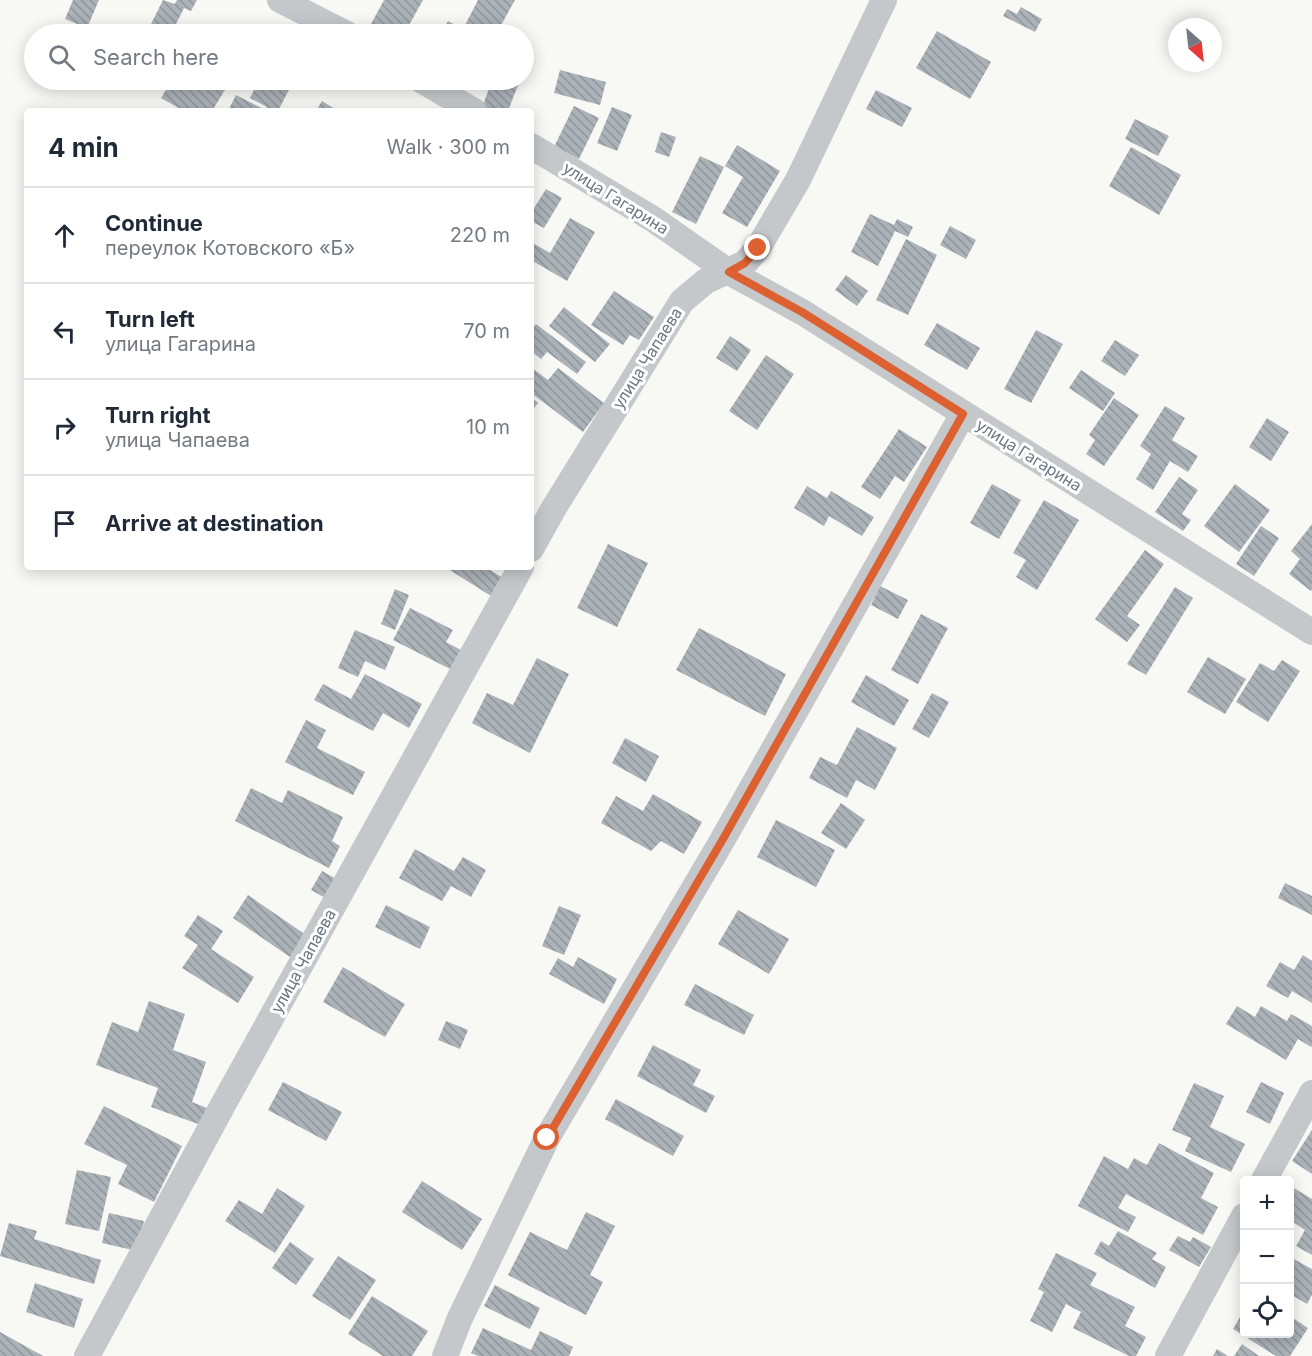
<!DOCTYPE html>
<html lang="en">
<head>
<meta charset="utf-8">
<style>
  body { margin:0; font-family:Inter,sans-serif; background:#f2f2f3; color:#1f2937 }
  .controls { position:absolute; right:18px; bottom:18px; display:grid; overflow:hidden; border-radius:6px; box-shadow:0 3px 15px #0003 }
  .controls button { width:54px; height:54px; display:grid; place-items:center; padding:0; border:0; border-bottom:2px solid #e0e1e3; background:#fff; color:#1f2937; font:30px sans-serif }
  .compass { position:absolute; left:1168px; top:18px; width:54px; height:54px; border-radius:50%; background:#fff; box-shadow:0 3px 15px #0003; rotate:153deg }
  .stop { position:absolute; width:18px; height:18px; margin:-14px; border:4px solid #dd6030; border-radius:50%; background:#fff }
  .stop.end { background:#dd6030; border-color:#fff; box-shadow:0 2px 6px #0008 }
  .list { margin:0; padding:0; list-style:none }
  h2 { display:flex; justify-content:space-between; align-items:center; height:78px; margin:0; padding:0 24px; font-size:26px }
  h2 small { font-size:20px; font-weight:400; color:#747a83 }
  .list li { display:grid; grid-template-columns:39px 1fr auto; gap:18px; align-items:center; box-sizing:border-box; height:96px; padding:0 24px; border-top:2px solid #e0e1e3 }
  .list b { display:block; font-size:22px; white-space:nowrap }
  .list p { margin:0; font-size:20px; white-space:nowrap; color:#747a83 }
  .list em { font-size:20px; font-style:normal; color:#747a83 }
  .icon { flex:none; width:33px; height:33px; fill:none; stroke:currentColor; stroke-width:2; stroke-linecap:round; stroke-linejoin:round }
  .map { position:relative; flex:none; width:1312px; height:1356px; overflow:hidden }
  .search { position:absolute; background:#fff; box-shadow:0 3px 15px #0003; left:24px; top:24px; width:510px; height:66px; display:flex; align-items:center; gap:15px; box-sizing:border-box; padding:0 21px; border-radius:33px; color:#747a83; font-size:22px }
  .panel { position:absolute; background:#fff; box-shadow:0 3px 15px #0003; left:24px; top:108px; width:510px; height:462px; border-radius:6px }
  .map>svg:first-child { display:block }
  .building { fill:url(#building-back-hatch) }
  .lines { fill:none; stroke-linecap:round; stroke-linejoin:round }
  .minor { stroke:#c4c8cb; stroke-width:26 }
  .route { stroke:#dd6030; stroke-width:8 }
  .labels { text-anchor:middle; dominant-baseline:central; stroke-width:6; stroke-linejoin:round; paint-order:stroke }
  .street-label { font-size:16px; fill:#687785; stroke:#fff }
</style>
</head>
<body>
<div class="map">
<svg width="1312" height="1356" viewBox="0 0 1312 1356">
  <defs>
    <pattern id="building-back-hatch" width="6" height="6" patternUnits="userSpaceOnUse" patternTransform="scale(1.5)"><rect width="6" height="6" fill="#abb2b8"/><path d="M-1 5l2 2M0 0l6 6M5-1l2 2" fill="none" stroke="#8f969b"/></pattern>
  </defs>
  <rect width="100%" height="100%" fill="#f8f8f5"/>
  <g class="building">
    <polygon points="73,0 99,0 87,28 65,19"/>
    <polygon points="163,0 175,4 177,0 197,0 191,11 184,8 171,34 146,34"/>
    <polygon points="384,0 423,0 404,34 389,34 371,24"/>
    <polygon points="478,0 515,0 496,34 441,34 448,21 463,29"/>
    <polygon points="1021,7 1042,19 1035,32 1003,16 1007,9 1017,14"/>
    <polygon points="102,30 115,34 100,34"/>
    <polygon points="937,31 991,62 970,99 916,68"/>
    <polygon points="560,70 606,82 600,105 554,93"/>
    <polygon points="172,80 219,80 228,85 212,111 184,111 161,98"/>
    <polygon points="259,80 270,80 275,82 276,80 294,80 278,111 228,111 236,95 265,110 267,107 250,98"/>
    <polygon points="457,80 472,80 469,85"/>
    <polygon points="492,80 502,80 518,85 508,111 490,111 482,108"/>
    <polygon points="876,90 912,108 902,127 866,109"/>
    <polygon points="322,101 338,111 316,111"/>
    <polygon points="574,106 599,118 579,159 554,147"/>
    <polygon points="612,107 632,115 617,151 597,143"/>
    <polygon points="1135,119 1169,136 1158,156 1125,139"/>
    <polygon points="661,132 676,137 669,157 655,152"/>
    <polygon points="737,145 780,171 747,227 722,213 743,177 725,166"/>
    <polygon points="1131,147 1181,175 1159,215 1109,186"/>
    <polygon points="700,156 724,167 696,224 672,212"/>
    <polygon points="546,189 562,198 544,228 531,221 531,213"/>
    <polygon points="870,214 894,225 897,219 913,227 908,237 895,231 878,266 851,252"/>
    <polygon points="570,218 595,232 567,281 531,260 531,242 550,253"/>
    <polygon points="950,226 976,240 966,259 940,245"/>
    <polygon points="906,239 937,255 908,315 876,300"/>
    <polygon points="846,275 868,291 857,306 835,290"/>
    <polygon points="614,291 654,317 639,340 630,335 623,345 591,325"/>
    <polygon points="564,307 610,344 595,362 549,326"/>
    <polygon points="937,323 980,348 967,370 924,345"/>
    <polygon points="536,324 586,362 577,374 547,352 541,359 531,351 531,330"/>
    <polygon points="1036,330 1063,344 1031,403 1004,389"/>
    <polygon points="730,336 751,350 737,371 716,358"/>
    <polygon points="1115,340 1139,355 1125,376 1101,361"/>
    <polygon points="766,355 794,374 757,430 729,411"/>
    <polygon points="532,368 548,380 558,368 604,403 583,432 531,393"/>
    <polygon points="1081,370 1115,393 1103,411 1069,388"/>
    <polygon points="531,397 538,403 531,412"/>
    <polygon points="1114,398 1139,415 1104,466 1086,454 1095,440 1089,435"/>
    <polygon points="1165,406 1185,418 1172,440 1198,456 1188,472 1170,461 1153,490 1136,479 1151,454 1140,446"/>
    <polygon points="1267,418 1289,432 1271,461 1249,447"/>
    <polygon points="899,429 927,447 904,482 895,476 880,499 861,487"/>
    <polygon points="1179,477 1198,490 1182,514 1191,520 1183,531 1155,512"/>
    <polygon points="992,484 1021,500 999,539 970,523"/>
    <polygon points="1235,484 1270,510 1239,552 1204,526"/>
    <polygon points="807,486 827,498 831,491 874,517 862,536 829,516 824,526 794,508"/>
    <polygon points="1044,500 1079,520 1037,590 1016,577 1026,560 1013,553"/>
    <polygon points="1312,524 1312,589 1311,591 1289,574 1300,559 1291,551"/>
    <polygon points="1261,526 1279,538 1254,576 1236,564"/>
    <polygon points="608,544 648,563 617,627 577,608"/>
    <polygon points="1145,550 1164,564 1127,616 1140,625 1127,642 1095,619"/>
    <polygon points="445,567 485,567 503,578 491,596"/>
    <polygon points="880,586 908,600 898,619 871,605"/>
    <polygon points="1175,587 1193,598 1146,675 1127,664"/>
    <polygon points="395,589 409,595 395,630 381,624"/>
    <polygon points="410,608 453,630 446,642 461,650 450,669 393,640"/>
    <polygon points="921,614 948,628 918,684 891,670"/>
    <polygon points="699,628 786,674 765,716 676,670"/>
    <polygon points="355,630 395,647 385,670 365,661 358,677 338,668"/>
    <polygon points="1208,657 1246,679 1225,714 1187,692"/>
    <polygon points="537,658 569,674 530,753 472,723 487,693 513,705"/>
    <polygon points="1282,660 1300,671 1268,722 1236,702 1260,663 1274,671"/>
    <polygon points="365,674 422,704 409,728 383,713 373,731 314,700 323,684 351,699"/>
    <polygon points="866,675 909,700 894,726 851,702"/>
    <polygon points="932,693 949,702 929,738 912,729"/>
    <polygon points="306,720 326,730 317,748 365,772 353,795 285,762"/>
    <polygon points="857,727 897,748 875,790 856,780 847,798 809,778 820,757 837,765"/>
    <polygon points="625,738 659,756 646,782 612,763"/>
    <polygon points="251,788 282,803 288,790 343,817 332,841 340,846 329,868 235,821"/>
    <polygon points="653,794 702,822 684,854 661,841 651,851 601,823 616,796 643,811"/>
    <polygon points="841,803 865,820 846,849 821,833"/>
    <polygon points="776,820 835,850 816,887 757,857"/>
    <polygon points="415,849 454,871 463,857 486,870 471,897 451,886 442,901 399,878"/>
    <polygon points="322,871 340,881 329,900 311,890"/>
    <polygon points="1285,883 1312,896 1312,915 1278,898"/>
    <polygon points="248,895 306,935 290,957 233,918"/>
    <polygon points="386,905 430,927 420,949 375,927"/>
    <polygon points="559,906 581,915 564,955 542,946"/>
    <polygon points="738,910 789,939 769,974 718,944"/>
    <polygon points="198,915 223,931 211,949 254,977 238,1003 182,968 198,945 184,936"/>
    <polygon points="1303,955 1312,961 1312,1003 1292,991 1288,998 1266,986 1280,962 1294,970"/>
    <polygon points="578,957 617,979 604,1004 549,974 558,958 573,967"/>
    <polygon points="343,967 405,1004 385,1037 323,1002"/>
    <polygon points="695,984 754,1015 744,1035 684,1005"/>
    <polygon points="149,1001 185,1014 173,1050 206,1062 192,1102 207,1108 201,1125 151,1107 158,1088 96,1065 112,1022 138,1032"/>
    <polygon points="1237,1006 1255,1017 1261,1006 1287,1021 1291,1014 1312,1026 1312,1046 1311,1047 1298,1039 1286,1060 1226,1024"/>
    <polygon points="446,1021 468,1030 460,1049 438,1040"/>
    <polygon points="653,1045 701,1070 693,1085 715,1096 706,1113 637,1076"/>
    <polygon points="283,1082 342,1112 326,1141 268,1110"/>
    <polygon points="1261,1082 1284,1093 1270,1124 1246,1112"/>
    <polygon points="1194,1083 1224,1096 1210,1127 1245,1144 1231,1172 1185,1151 1191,1138 1172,1130"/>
    <polygon points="616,1099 684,1136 673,1156 605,1119"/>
    <polygon points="104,1106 182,1146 154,1202 118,1184 127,1165 84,1144"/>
    <polygon points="1312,1130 1312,1174 1292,1161"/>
    <polygon points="1159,1143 1214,1173 1201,1198 1218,1207 1203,1235 1126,1194 1118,1208 1136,1217 1128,1232 1078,1206 1104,1156 1128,1169 1134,1158 1147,1165"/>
    <polygon points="77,1170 111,1177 99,1231 65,1224"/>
    <polygon points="422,1181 482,1219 462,1250 402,1212"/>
    <polygon points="1292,1187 1312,1199 1312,1255 1296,1246 1305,1230 1290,1220 1290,1192"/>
    <polygon points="277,1188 305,1206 275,1253 225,1221 239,1200 262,1214"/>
    <polygon points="586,1212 615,1226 590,1275 603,1282 586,1315 508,1275 530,1232 567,1250"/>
    <polygon points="109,1213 144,1221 137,1251 102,1243"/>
    <polygon points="9,1223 37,1231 34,1239 101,1260 94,1284 0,1256"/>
    <polygon points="1118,1231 1157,1253 1152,1259 1166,1267 1155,1288 1094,1254 1101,1241 1109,1246"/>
    <polygon points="1178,1236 1190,1242 1193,1237 1211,1247 1199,1267 1169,1250"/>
    <polygon points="290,1242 314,1259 296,1285 272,1268"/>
    <polygon points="1056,1253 1097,1273 1090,1285 1135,1307 1125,1326 1146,1337 1136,1356 1129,1356 1073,1328 1081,1312 1066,1304 1052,1332 1030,1321 1044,1292 1038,1289"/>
    <polygon points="338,1256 376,1280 350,1320 312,1296"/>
    <polygon points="1290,1257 1312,1269 1312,1295 1307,1304 1290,1294"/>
    <polygon points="35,1283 83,1299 74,1328 26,1312"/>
    <polygon points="495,1285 540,1308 530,1329 484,1306"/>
    <polygon points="372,1296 428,1331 412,1356 383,1356 348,1334"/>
    <polygon points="1244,1310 1244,1334 1290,1334 1290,1316 1308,1328 1290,1356 1276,1356 1233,1329"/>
    <polygon points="483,1328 531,1350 540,1331 573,1347 569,1356 478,1356 471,1353"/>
    <polygon points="0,1332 43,1356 0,1356"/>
    <polygon points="1242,1344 1259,1356 1234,1356"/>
    <polygon points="1217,1349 1228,1356 1213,1356"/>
  </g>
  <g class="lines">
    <g class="minor">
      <polyline points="280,0 347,34"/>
      <polyline points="421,80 474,111"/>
      <polyline points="531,146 653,219 729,272 802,312 1312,632"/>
      <polyline points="531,549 555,506 682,301 706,281 745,263 758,248 798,180 884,0"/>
      <polyline points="1264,1180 1312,1093"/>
      <polyline points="87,1356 224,1103 521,567"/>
      <polyline points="445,1356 460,1318 547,1138 723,839 963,414"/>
      <polyline points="1168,1356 1244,1216"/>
    </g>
  </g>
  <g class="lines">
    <polyline class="route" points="547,1138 723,839 963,414 802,312 729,272 745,263 758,248"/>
  </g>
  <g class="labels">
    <g class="street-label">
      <text transform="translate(616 198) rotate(32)">улица Гагарина</text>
      <text transform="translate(647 358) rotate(-58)">улица Чапаева</text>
      <text transform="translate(1029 455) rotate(32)">улица Гагарина</text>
      <text transform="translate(303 961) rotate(-61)">улица Чапаева</text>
    </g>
  </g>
</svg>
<div class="controls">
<button>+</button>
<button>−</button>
<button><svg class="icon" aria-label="locate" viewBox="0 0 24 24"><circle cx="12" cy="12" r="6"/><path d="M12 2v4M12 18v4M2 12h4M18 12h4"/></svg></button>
</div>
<svg class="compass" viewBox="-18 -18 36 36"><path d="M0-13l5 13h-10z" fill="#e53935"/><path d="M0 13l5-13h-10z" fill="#747a83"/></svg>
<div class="stop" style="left:547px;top:1138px"></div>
<div class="stop end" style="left:758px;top:248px"></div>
<div class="search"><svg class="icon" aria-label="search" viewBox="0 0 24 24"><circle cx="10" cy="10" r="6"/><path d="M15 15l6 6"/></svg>Search here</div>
<section class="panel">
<h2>4 min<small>Walk · 300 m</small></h2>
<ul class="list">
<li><svg class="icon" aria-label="ahead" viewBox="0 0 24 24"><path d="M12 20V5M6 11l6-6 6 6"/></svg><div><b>Continue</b><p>переулок Котовского «Б»</p></div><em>220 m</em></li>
<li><svg class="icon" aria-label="left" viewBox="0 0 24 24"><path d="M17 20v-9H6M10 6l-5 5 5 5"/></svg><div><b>Turn left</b><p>улица Гагарина</p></div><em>70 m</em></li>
<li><svg class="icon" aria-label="right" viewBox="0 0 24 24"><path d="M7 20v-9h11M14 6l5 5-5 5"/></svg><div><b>Turn right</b><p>улица Чапаева</p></div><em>10 m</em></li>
<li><svg class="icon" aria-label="arrive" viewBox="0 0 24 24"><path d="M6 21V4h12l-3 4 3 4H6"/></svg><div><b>Arrive at destination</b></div></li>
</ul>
</section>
</div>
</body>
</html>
